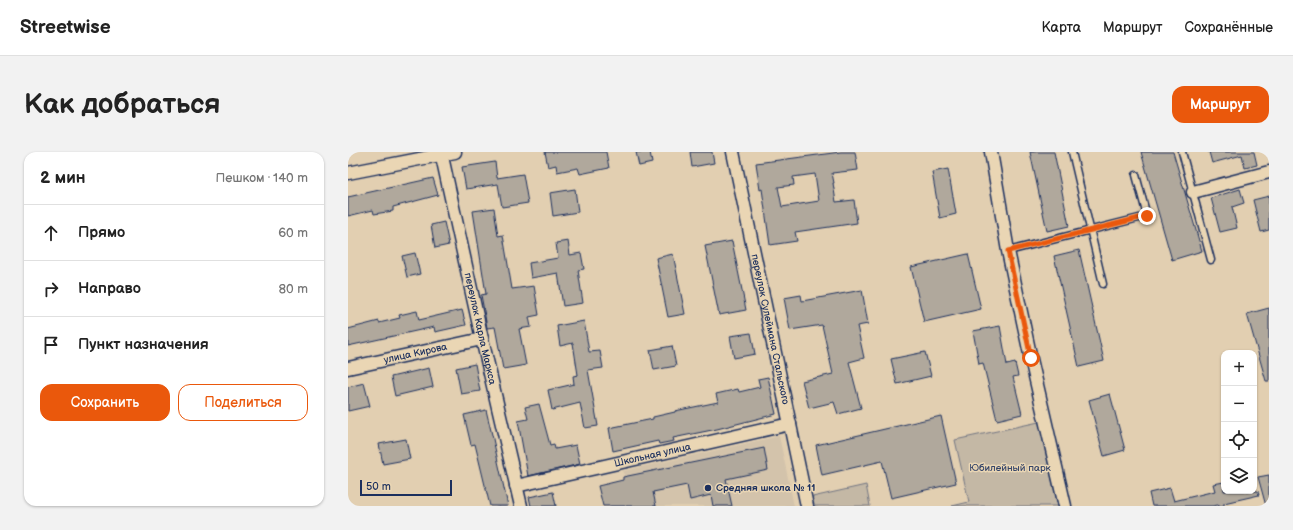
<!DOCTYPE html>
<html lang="ru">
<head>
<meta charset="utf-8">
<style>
  body { margin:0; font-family:"Balsamiq Sans",sans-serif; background:#f2f2f2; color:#222 }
  .controls { position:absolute; right:12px; bottom:12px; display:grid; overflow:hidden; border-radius:8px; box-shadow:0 1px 3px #0004 }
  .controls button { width:36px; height:36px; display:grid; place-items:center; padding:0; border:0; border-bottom:1px solid #e0e0e0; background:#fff; color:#222; font:20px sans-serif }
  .scale { position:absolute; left:12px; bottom:10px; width:92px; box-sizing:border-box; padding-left:4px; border:2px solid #1b2f5e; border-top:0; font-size:11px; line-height:14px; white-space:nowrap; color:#1b2f5e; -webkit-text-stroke:3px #ead6b4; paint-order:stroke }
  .stop { position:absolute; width:12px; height:12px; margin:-9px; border:3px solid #ea580c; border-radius:50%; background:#fff }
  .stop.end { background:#ea580c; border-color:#fff; box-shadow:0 1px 4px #0008 }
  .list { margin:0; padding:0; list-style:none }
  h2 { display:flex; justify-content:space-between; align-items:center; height:52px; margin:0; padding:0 16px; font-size:17px }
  h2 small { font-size:13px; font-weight:400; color:#767676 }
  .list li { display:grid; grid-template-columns:26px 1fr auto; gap:12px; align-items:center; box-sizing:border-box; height:56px; padding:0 16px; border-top:1px solid #e0e0e0 }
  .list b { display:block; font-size:15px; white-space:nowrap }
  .list em { font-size:13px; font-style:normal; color:#767676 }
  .actions { display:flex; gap:8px; padding:12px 16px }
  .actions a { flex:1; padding:9px 0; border:1px solid #ea580c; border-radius:12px; text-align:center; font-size:14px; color:#ea580c }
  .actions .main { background:#ea580c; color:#fff }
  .icon { flex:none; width:22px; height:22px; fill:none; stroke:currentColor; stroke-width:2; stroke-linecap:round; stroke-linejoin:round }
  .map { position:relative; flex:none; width:921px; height:354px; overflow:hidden; border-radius:12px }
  header { display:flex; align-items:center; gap:24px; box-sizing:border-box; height:56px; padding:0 20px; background:#fff; border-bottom:1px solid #e0e0e0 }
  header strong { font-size:19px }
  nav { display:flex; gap:22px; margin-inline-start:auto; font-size:14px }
  .intro { display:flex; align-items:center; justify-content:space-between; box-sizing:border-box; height:96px; padding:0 24px }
  h1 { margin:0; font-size:28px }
  .button { padding:10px 18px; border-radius:12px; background:#ea580c; color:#fff; font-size:14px; font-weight:700 }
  main { display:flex; gap:24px; padding:0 24px }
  aside { flex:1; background:#fff; border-radius:12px; box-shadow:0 1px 3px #0004 }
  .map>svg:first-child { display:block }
  .built { fill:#d3c3ab }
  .green { fill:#c4b8a5; stroke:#707482 }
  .building { fill:#b0a89c; stroke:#1b2f5e; fill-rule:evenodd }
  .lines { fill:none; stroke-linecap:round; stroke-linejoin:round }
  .lane-casing { stroke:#1b2f5e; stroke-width:9 }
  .street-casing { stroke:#1b2f5e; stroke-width:15 }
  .lane { stroke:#ead6b4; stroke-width:6 }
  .street { stroke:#ead6b4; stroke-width:12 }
  .route { stroke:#ea580c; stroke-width:5 }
  .poi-dot { fill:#1b2f5e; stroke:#ead6b4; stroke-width:1.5 }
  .labels { text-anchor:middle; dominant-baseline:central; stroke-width:3; stroke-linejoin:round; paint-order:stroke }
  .street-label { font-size:10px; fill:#1b2f5e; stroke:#ead6b4 }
  .park-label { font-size:10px; fill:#344469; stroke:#ead6b4 }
  .poi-label { font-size:10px; font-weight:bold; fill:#1b2f5e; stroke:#ead6b4; text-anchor:start }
</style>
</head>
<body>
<header>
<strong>Streetwise</strong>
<nav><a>Карта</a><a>Маршрут</a><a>Сохранённые</a></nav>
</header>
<div class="intro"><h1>Как добраться</h1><a class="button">Маршрут</a></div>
<main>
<aside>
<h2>2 мин<small>Пешком · 140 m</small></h2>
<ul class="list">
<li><svg class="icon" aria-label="ahead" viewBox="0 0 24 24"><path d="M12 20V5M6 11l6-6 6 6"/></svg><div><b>Прямо</b></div><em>60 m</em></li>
<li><svg class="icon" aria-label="right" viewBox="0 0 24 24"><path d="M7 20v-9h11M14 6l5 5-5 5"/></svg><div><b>Направо</b></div><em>80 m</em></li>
<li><svg class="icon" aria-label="arrive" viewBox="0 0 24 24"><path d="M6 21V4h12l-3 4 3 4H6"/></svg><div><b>Пункт назначения</b></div></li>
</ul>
<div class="actions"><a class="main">Сохранить</a><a>Поделиться</a></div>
</aside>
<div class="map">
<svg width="921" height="354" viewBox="0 0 921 354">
  <rect width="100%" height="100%" fill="#e2cfb1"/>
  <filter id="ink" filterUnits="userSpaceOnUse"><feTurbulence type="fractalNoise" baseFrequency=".025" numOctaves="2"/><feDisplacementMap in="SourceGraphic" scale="8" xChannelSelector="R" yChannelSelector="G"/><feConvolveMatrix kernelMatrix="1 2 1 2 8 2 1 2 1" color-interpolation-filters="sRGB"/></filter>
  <g filter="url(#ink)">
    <polygon class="built" points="431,284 446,354 282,354 275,319"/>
    <g class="green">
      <polygon points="691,270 710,354 604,354 621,350 607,288"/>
      <polygon points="518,333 522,354 461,354 460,346"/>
    </g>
    <g class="building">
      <polygon points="197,0 258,0 261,16 232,22 230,16 209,20 208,13 200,15"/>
      <polygon points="288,0 302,0 304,11 291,14"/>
      <polygon points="342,0 364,0 366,11 344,15"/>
      <path d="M493,0H507L510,18L484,21L486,31H485L488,50L506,48L509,71L447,80L449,89L422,93L414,37L412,38L408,11ZM467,22L471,49L434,55L430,35L446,33L445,25Z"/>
      <polygon points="682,0 706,0 721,74 699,79"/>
      <polygon points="793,0 825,0 854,99 824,108"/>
      <polygon points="861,0 906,0 909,13 897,16 894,3 864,11"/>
      <polygon points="147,10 149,26 175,22 180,51 154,55 150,32 118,37 114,15"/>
      <polygon points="600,17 608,62 592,66 584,20"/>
      <polygon points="85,26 90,43 45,55 45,59 26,62 25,58 0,64 0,45"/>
      <polygon points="227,37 230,60 205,64 202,41"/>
      <polygon points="892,37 896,51 884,55 889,76 872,80 863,46"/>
      <polygon points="921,44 921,78 913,80 905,48"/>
      <polygon points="146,56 150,84 155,83 164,137 186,134 191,163 181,165 183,175 171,177 178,213 155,217 147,175 139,176 137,164 133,143 138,142 125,59"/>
      <polygon points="96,70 101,93 87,96 83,73"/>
      <polygon points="220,89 222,103 233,101 236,117 230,118 235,151 215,154 210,121 183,126 181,111 210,106 208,91"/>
      <polygon points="384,89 398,158 371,163 357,94"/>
      <polygon points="731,98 756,209 731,215 706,104"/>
      <polygon points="67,101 72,122 59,125 54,104"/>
      <polygon points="325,102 337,162 320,165 308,106"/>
      <polygon points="620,102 633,157 576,170 563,115"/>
      <polygon points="514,138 520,172 509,174 516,206 501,210 513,256 490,262 486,250 461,256 454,229 485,222 474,173 442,178 436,146 453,143 454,149"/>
      <polygon points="921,156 921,229 918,229 899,162"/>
      <polygon points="114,158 118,173 87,180 86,175 0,194 0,177 31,169 31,171 52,166 51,163 69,159 71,168"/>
      <polygon points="236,169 241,200 252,199 255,216 240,218 250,274 237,276 232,251 204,258 200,238 226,232 225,224 230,223 225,191 212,194 209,174"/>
      <polygon points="652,174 659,213 667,211 670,224 665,225 674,262 649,268 635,211 631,212 625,179"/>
      <polygon points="403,181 407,202 386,206 382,184"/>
      <polygon points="324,194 328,214 306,218 302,198"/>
      <polygon points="577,200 583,224 549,232 543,207"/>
      <polygon points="127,212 132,239 113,242 108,216"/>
      <polygon points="81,216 85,235 47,244 43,225"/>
      <polygon points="420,225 428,262 369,277 325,286 326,289 311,292 310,289 265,299 261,276 305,267 305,265 327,260 327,259 370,250 368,242 390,237 391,240 412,235 410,227"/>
      <polygon points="16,231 22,254 0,259 0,235"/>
      <polygon points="762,242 777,298 756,304 741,248"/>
      <polygon points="191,252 202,293 206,292 207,297 228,293 232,312 180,324 170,269 180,267 177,255"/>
      <polygon points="138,258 145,287 160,354 142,354 127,292 123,293 116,263"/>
      <polygon points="593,264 608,331 543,346 534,309 474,323 468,293"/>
      <polygon points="58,287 62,307 35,312 31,292"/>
      <polygon points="416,296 420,318 378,327 384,354 365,354 363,343 342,348 339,333 305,340 308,354 255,354 250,334 275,328 275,325"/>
      <polygon points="921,323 921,353 918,354 910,325"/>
      <polygon points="876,330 876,339 910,339 911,343 876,351 876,354 871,354 870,353 864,354 804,354 801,341 822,336 826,349 867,339 865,332"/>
      <polygon points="205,340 208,354 183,354 181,345"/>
    </g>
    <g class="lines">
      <g class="lane-casing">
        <g id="lane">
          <polyline points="724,0 755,132"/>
          <polyline points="834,0 863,108"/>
          <polyline points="660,99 799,64 788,23"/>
        </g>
      </g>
      <g class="street-casing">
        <g id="street">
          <path id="s1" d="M93,0L134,187L173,354"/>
          <path id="s2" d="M385,0L459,354"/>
          <polyline points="643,0 660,99 683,207 717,354"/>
          <polyline points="0,21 107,0"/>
          <polyline points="845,40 921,20"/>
          <path id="s3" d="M0,216L134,187"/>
          <path id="s4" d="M168,334L442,272"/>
        </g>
      </g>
      <use href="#lane" class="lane"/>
      <use href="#street" class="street"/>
    </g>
  </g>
  <g class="lines" filter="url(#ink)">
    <polyline class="route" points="683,206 660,99 799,64"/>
  </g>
  <circle class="poi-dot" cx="360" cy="336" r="4"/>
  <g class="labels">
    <g class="street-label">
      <text stroke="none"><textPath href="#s1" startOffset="181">переулок Карла Маркса</textPath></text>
      <text stroke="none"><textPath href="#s2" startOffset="181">переулок Сулеймана Стальского</textPath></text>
      <text stroke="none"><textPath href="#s3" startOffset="69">улица Кирова</textPath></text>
      <text stroke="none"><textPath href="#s4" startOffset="140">Школьная улица</textPath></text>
    </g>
    <g class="park-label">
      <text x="662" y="316">Юбилейный парк</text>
    </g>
    <g class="poi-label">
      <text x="368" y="336">Средняя школа № 11</text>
    </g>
  </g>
</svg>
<div class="controls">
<button>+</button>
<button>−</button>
<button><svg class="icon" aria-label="locate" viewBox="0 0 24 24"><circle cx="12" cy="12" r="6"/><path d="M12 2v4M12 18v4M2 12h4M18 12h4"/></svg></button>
<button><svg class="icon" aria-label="layers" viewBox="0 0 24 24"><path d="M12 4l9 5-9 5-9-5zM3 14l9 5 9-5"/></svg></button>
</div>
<div class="scale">50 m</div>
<div class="stop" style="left:683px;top:206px"></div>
<div class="stop end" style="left:799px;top:64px"></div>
</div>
</main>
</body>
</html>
